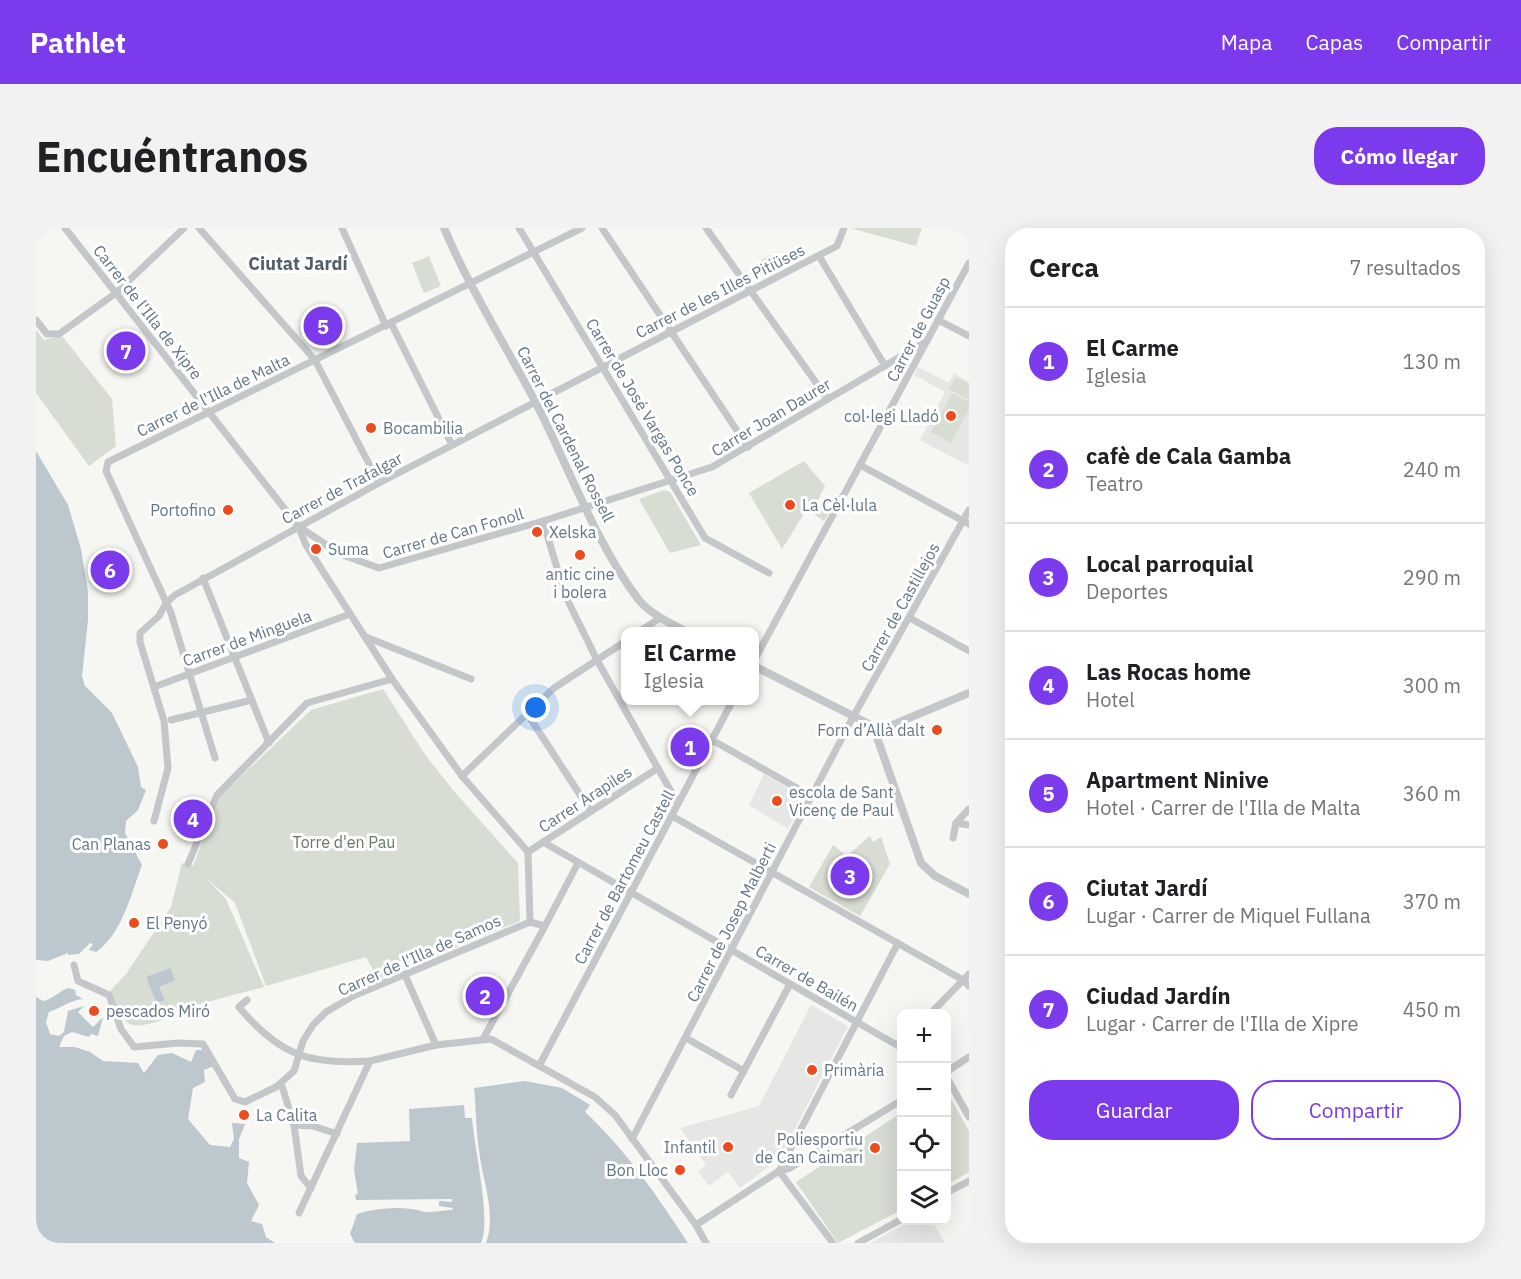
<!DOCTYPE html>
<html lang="es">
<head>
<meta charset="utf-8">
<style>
  body { margin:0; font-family:"IBM Plex Sans",sans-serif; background:#f2f2f2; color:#202124 }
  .controls { position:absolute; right:18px; bottom:18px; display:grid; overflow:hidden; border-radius:12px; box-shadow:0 6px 24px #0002 }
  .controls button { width:54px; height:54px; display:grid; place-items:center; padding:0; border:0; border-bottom:2px solid #e0e0e0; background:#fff; color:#202124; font:30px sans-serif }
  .you { position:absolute; left:500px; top:480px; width:21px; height:21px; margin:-15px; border:4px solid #fff; border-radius:50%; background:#1a73e8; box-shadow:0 0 0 9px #1a73e833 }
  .badge { display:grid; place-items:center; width:39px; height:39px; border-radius:50%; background:#7c3aed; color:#fff; font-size:20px; font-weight:700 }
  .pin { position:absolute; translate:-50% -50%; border:3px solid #fff; box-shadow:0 2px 6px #0006 }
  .popup { position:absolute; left:585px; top:399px; width:138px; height:78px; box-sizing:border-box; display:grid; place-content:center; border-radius:12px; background:#fff; filter:drop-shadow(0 2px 4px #0005); font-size:20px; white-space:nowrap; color:#757577 }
  .popup b { font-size:22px; color:#202124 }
  .popup::after { content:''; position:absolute; left:50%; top:100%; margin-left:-12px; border:12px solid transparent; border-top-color:#fff }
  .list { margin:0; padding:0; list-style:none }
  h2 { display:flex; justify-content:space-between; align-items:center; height:78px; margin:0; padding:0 24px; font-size:26px }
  h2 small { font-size:20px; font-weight:400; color:#757577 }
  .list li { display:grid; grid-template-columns:39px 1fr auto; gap:18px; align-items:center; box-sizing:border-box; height:108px; padding:0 24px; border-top:2px solid #e0e0e0 }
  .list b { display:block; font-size:22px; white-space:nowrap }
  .list p { margin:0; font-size:20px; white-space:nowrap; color:#757577 }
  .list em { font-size:20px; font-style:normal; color:#757577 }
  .actions { display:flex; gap:12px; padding:18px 24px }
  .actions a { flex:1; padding:14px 0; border:2px solid #7c3aed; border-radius:24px; text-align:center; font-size:21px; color:#7c3aed }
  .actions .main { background:#7c3aed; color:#fff }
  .icon { flex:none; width:33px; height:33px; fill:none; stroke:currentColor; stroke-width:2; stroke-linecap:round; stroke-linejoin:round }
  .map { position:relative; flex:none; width:933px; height:1015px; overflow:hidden; border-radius:24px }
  header { display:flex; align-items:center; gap:36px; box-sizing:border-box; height:84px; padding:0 30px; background:#7c3aed; color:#fff }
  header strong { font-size:28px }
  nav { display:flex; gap:33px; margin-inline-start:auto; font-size:21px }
  .intro { display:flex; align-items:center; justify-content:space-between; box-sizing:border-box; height:144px; padding:0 36px }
  h1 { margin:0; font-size:42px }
  .button { padding:15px 27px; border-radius:24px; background:#7c3aed; color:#fff; font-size:21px; font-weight:700 }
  main { display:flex; gap:36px; padding:0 36px }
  aside { flex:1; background:#fff; border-radius:24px; box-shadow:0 6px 24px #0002 }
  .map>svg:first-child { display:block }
  .built { fill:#e6e7e5 }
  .green { fill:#d7ddd3 }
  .water { fill:#bcc8cd }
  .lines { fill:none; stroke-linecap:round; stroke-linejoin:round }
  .minor { stroke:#c3c7ca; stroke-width:7 }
  .tertiary { stroke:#c3c7ca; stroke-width:8 }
  .poi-dot { fill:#ed4b1b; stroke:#fff; stroke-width:2 }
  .labels { text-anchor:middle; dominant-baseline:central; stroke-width:6; stroke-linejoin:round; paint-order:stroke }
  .street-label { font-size:16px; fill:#637685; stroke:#fff }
  .poi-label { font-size:16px; fill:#637685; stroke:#fff; text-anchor:start }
  .park-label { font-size:16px; fill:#677b62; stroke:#fff }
  .neighbourhood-label { font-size:18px; font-weight:bold; fill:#515f69; stroke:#fff }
</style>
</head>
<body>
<header>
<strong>Pathlet</strong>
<nav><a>Mapa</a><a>Capas</a><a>Compartir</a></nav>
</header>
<div class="intro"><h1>Encuéntranos</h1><a class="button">Cómo llegar</a></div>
<main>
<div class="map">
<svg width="933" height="1015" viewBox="0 0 933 1015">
  <rect width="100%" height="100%" fill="#f6f6f2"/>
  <g class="built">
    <polygon points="882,139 913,155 918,145 933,154 933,238 884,212 909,164 878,147"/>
    <polygon points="728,546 769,570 752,601 713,577"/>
    <polygon points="775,777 812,798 744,930 704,960 692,944 673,958 662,944 670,937 644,900 723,878"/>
    <polygon points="875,993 896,993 909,1015 834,1015"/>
  </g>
  <g class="green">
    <polygon points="814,0 886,0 880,18"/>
    <polygon points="735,27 754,32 726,46 725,32"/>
    <polygon points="393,28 405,58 388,65 376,35"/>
    <polygon points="0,102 8,112 26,108 76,171 80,218 53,238 0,165"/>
    <polygon points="920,149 933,156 933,172 913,161"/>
    <polygon points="916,165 933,174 933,181 915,215 895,204"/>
    <polygon points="768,233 789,258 781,274 795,282 788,293 771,281 746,321 713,265"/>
    <polygon points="628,262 634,264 665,317 634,325 603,271"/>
    <path d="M347,461L388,525L416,561L482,635L484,693L342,751L330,729L230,758L199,675L169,649L190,671L228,759L141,782L138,789C96,800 91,808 74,763L90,746L135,679L146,635L157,638L183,569L275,482Z"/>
    <polygon points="834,608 837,614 845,609 854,636 824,688 773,659 797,617 811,628"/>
    <polygon points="910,862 933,903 933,944 911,957"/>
    <polygon points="865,885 865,982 802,1015 760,954"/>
  </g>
  <g class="water">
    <path d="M0,223L32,277L45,321L52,364V392L46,448L49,458L76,485L102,539L105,559L110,562L102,582L90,593L89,605L106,637C95,666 86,706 60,724L53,722L57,716L54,715L43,726L32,727V725L12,733L0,732Z"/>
    <polygon points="134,740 139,752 123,759 129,772 121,776 110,749"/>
    <path d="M33,760L39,762L40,767L47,771C34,772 25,780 13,784L10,794L14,806L23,808L28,804L32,783L48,778L42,784L57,799L67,789L62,808L55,806L53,809L36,804L28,808L23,819H39L54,824L67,833L102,835L108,845L122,827L136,825L155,834L160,822H170L178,838L168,842L169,854L157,860L152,891L174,917L194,919L198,911L196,895L209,896L203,911V930L213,934L211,955L223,977L215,993L226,996L230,1009L239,1015H0V769L7,773C18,771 22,763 33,760Z"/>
    <path d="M489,853L526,860L554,877L549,884C590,922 622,969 652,1015H450C461,986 446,951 443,922C440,901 440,881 438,860Z"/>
    <path d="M428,877L429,890H436C438,918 456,996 445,1015H319L314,1006L321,986C344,979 370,978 389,984C393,985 409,982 416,982L417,980L403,978V973L416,974V971L320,972L319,967L322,966L318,942L321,915L374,913L373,881Z"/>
  </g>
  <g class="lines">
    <g class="minor">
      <polyline points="29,0 262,298 270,317 356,451"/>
      <polyline points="163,0 279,132 343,255"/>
      <polyline points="306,0 350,98"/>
      <polyline points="483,0 669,310 733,345"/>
      <polyline points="566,0 712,219"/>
      <polyline points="670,0 791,170"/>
      <polyline points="783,28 849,138"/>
      <polyline points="0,92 11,106 23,106 80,65 148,0"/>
      <polyline points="902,92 933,108"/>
      <polyline points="355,95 416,217"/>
      <polyline points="824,237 933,296"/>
      <polyline points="507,293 529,367 561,432 642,576"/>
      <polyline points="262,298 304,326 343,340 507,293 676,239 891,113"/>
      <polyline points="167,350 233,515"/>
      <polyline points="874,390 933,423"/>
      <polyline points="603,404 624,390"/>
      <polyline points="330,409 435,451"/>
      <polyline points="718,433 933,35"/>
      <polyline points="118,459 314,386"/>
      <polyline points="492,487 554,582"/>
      <polyline points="135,492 216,472"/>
      <polyline points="676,512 775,568"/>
      <polyline points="179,530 135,385 70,243 72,234 546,0"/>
      <polyline points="426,548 518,460 590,413"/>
      <polyline points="933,581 920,595 933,597"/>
      <polyline points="636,588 927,752 933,758"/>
      <polyline points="118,593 132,540 128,493 104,414 104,405 123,388 130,375 139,367 343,255 801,18 808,0"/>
      <polyline points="917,610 920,595"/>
      <polyline points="507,614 866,820"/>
      <polyline points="492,624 622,540"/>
      <polyline points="152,636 181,567 271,475 356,451 426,548 492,624 494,694"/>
      <polyline points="494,694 509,698 542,635"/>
      <polyline points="38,737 42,753 73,767 85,801 98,819 142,815 167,816 199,871 209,874 240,859 258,843 267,813 277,797 290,784 317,768 494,694"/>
      <polyline points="369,747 400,817"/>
      <path d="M211,772L203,779C243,827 272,837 334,833"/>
      <polyline points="894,786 933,746"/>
      <polyline points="650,810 708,843"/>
      <polyline points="447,811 509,698"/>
      <polyline points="503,838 697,472"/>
      <polyline points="910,844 933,829"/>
      <polyline points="910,848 933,889"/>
      <polyline points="245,855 258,897 265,948 275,960"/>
      <polyline points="695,867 754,756"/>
      <polyline points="258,897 277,898 301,906"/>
      <polyline points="596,911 817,489 933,282"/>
      <polyline points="743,943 862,715"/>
      <polyline points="743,943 797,1015"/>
      <polyline points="910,965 933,953"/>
      <polyline points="263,985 334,833 400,817 455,811 559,869 579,887 660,997 670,1015"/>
      <polyline points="660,997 743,943 754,940 866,872"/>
      <polyline points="822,1015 866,991"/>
    </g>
    <g class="tertiary">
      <path d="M408,0C434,61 468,115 499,173C532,237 559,314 602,371C614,386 634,395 651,404"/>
      <polyline points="718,438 837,498 854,498 933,465"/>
      <polyline points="837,498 885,635 899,648 933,666"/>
    </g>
  </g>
  <g class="poi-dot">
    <circle cx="915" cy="188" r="6"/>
    <circle cx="335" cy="200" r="6"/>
    <circle cx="754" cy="277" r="6"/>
    <circle cx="192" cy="282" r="6"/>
    <circle cx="501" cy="304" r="6"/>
    <circle cx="280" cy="321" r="6"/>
    <circle cx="544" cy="327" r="6"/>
    <circle cx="901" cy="502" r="6"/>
    <circle cx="741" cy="573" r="6"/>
    <circle cx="127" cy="616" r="6"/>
    <circle cx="98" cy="695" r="6"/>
    <circle cx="58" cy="783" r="6"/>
    <circle cx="776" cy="842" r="6"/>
    <circle cx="208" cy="887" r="6"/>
    <circle cx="692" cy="919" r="6"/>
    <circle cx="839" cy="920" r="6"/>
    <circle cx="644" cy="942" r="6"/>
  </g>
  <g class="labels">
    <g class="street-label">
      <text transform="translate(684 63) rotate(-27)">Carrer de les Illes Pitiüses</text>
      <text transform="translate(112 84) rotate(52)">Carrer de l'Illa de Xipre</text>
      <text transform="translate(882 101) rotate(-62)">Carrer de Guasp</text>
      <text transform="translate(177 167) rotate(-26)">Carrer de l'Illa de Malta</text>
      <text transform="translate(607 179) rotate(59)">Carrer de José Vargas Ponce</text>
      <text transform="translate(735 189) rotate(-31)">Carrer Joan Daurer</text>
      <text transform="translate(530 206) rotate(63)">Carrer del Cardenal Rossell</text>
      <text transform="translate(306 260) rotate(-28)">Carrer de Trafalgar</text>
      <text transform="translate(417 305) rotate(-16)">Carrer de Can Fonoll</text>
      <text transform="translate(864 379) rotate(-61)">Carrer de Castillejos</text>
      <text transform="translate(211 410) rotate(-20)">Carrer de Minguela</text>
      <text transform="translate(549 571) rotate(-33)">Carrer Arapiles</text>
      <text transform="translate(588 649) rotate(-62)">Carrer de Bartomeu Castell</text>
      <text transform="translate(695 694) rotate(-63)">Carrer de Josep Malberti</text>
      <text transform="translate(383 727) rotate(-24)">Carrer de l'Illa de Samos</text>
      <text transform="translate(771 750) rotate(30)">Carrer de Bailén</text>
    </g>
    <g class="poi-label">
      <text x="903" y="188" text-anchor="end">col·legi Lladó</text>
      <text x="347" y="200">Bocambilia</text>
      <text x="766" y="277">La Cèl·lula</text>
      <text x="180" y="282" text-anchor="end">Portofino</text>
      <text x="513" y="304">Xelska</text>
      <text x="292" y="321">Suma</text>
      <text x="544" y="346" text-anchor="middle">antic cine<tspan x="544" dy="18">i bolera</tspan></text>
      <text x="889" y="502" text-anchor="end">Forn d’Allà dalt</text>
      <text x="753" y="564">escola de Sant<tspan x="753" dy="18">Vicenç de Paul</tspan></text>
      <text x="115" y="616" text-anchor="end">Can Planas</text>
      <text x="110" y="695">El Penyó</text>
      <text x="70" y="783">pescados Miró</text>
      <text x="788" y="842">Primària</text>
      <text x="220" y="887">La Calita</text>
      <text x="827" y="911" text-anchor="end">Poliesportiu<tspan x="827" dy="18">de Can Caimari</tspan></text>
      <text x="680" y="919" text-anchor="end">Infantil</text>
      <text x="632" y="942" text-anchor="end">Bon Lloc</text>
    </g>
    <g class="park-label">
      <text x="308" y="614">Torre d'en Pau</text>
    </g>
    <g class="neighbourhood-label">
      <text x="262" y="35">Ciutat Jardí</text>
    </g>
  </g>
</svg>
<div class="controls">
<button>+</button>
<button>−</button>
<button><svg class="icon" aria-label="locate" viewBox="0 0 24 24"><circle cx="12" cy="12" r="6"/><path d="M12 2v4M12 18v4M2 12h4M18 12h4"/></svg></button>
<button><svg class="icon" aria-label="layers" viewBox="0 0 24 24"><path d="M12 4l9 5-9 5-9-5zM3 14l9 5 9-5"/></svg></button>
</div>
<div class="you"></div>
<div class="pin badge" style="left:654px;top:519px">1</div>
<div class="popup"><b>El Carme</b>Iglesia</div>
<div class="pin badge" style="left:449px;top:768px">2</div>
<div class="pin badge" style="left:814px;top:648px">3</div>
<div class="pin badge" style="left:157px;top:591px">4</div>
<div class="pin badge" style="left:287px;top:98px">5</div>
<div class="pin badge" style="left:74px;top:342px">6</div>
<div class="pin badge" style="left:90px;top:123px">7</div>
</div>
<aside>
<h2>Cerca<small>7 resultados</small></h2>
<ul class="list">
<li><span class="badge">1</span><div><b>El Carme</b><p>Iglesia</p></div><em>130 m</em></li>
<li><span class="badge">2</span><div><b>cafè de Cala Gamba</b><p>Teatro</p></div><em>240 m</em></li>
<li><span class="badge">3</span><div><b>Local parroquial</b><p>Deportes</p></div><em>290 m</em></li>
<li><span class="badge">4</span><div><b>Las Rocas home</b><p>Hotel</p></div><em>300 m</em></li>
<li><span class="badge">5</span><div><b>Apartment Ninive</b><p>Hotel · Carrer de l'Illa de Malta</p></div><em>360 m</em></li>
<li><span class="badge">6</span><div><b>Ciutat Jardí</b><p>Lugar · Carrer de Miquel Fullana</p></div><em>370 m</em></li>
<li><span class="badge">7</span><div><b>Ciudad Jardín</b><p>Lugar · Carrer de l'Illa de Xipre</p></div><em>450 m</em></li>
</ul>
<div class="actions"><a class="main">Guardar</a><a>Compartir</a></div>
</aside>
</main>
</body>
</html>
